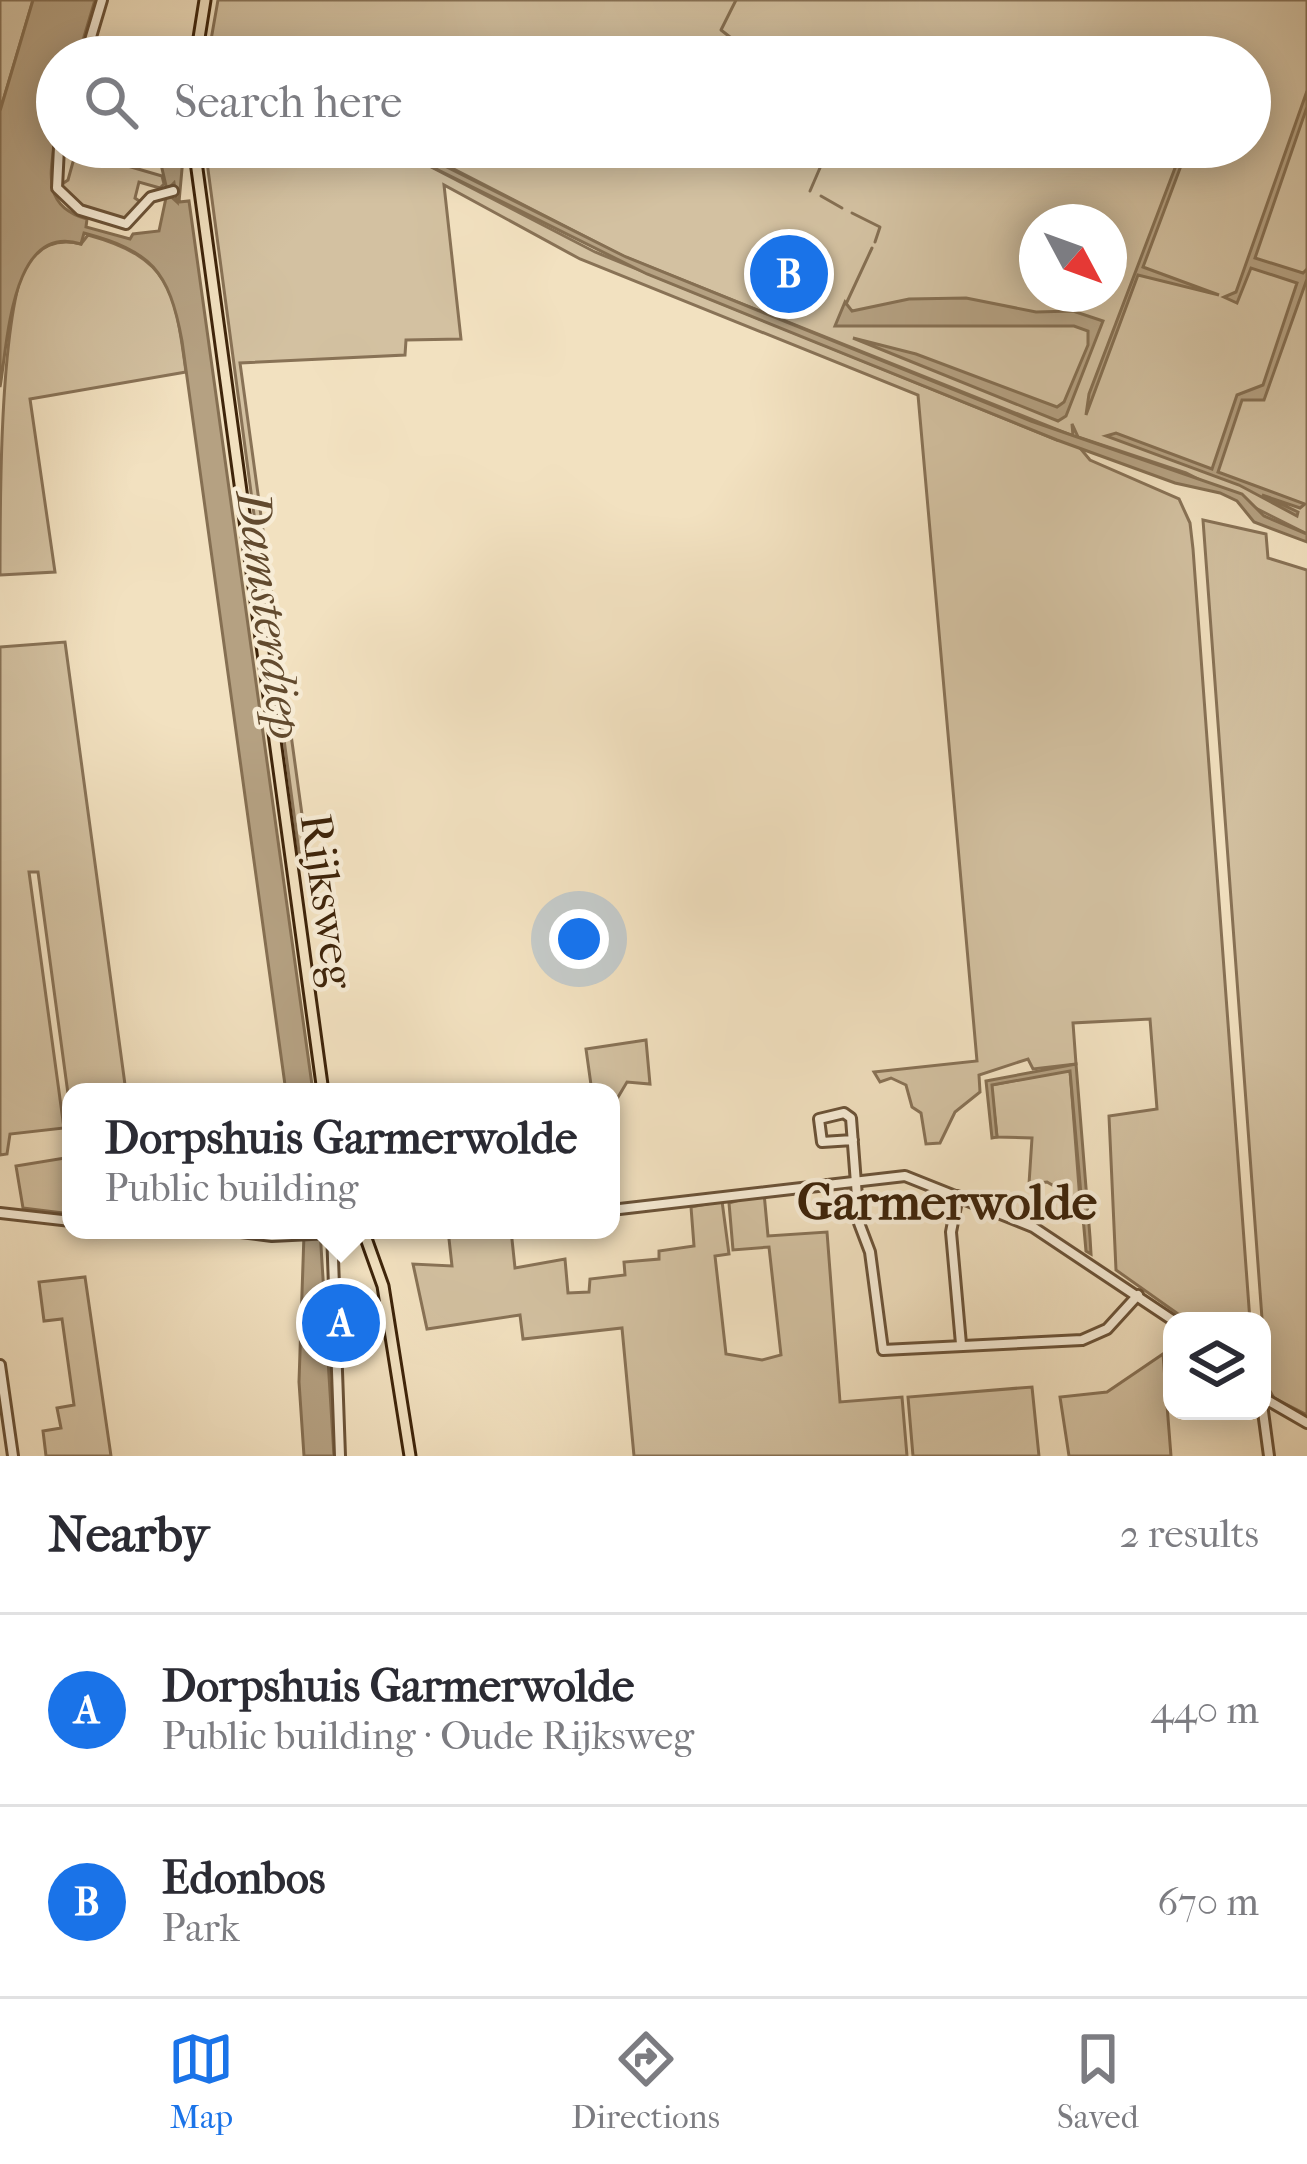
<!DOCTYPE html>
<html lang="en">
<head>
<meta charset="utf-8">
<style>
  body { margin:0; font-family:"IM FELL French Canon",serif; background:#f7f7f7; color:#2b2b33 }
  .controls { position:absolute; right:36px; bottom:36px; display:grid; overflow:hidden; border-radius:24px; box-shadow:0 6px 30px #0003 }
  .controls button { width:108px; height:108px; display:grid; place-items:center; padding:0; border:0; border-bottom:3px solid #e1e1e2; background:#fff; color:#2b2b33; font:60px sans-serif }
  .compass { position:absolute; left:1019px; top:204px; width:108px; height:108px; border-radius:50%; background:#fff; box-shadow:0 6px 30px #0003; rotate:131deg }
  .you { position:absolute; left:579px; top:939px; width:42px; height:42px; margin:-30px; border:9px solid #fff; border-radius:50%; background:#1a73e8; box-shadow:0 0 0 18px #1a73e833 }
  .badge { display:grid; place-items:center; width:78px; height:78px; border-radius:50%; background:#1a73e8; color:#fff; font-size:39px; font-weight:700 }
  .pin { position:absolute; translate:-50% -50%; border:6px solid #fff; box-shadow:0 3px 12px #0006 }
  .popup { position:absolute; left:62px; top:1083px; width:558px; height:156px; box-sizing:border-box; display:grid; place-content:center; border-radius:24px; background:#fff; filter:drop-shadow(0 3px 9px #0005); font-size:39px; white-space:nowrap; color:#7c7c81 }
  .popup b { font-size:45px; color:#2b2b33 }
  .popup::after { content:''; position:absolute; left:50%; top:100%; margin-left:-24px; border:24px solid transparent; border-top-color:#fff }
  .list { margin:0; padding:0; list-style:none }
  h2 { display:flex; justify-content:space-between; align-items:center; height:156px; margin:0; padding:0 48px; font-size:51px }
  h2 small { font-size:39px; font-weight:400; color:#7c7c81 }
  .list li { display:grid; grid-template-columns:78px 1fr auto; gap:36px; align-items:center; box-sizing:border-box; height:192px; padding:0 48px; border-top:3px solid #e1e1e2 }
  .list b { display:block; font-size:45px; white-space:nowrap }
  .list p { margin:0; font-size:39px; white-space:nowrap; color:#7c7c81 }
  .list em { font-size:39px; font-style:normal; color:#7c7c81 }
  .icon { flex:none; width:66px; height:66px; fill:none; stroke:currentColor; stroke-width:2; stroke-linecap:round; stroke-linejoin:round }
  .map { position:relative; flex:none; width:1307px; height:1456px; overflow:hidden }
  .search { position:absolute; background:#fff; box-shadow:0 6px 30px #0003; left:36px; right:36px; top:36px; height:132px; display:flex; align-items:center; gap:30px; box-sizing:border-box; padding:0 42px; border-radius:66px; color:#7c7c81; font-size:45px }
  .sheet { height:540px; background:#fff }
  nav { display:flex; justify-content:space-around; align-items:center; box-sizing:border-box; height:168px; border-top:3px solid #e1e1e2; background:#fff; font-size:33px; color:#7c7c81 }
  nav a { display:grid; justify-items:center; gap:6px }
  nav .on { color:#1a73e8 }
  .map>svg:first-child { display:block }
  .green { fill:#d3c1a1; stroke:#887256; stroke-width:3; fill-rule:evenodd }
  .water { fill:#b5a182; stroke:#856f52; stroke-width:3 }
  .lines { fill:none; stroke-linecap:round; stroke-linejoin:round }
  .stream { stroke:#856f52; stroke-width:3 }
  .minor-casing { stroke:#6b5338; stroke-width:14 }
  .major-casing { stroke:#3e240a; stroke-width:15 }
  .minor { stroke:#f7ecd6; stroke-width:8 }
  .major { stroke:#f2e1c0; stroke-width:9 }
  .labels { text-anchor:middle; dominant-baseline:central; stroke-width:9; stroke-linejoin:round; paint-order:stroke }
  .street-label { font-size:45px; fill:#3e240a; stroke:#f7ecd6 }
  .water-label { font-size:48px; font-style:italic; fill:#624a2e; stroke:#f7ecd6 }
  .quarter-label { font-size:51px; font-weight:bold; fill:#3e240a; stroke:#f7ecd6 }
</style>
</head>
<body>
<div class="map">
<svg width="1307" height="1456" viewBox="0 0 1307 1456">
  <rect width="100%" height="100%" fill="#f2e1c0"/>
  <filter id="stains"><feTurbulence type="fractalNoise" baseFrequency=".00167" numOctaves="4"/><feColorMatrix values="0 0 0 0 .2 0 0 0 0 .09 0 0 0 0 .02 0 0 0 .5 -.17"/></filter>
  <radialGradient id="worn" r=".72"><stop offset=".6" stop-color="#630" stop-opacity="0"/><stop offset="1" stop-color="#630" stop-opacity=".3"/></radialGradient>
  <g class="green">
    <polygon points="0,0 33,0 0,111"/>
    <path d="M218,0H1307V534L1186,473L1078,437L1072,424L1073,436L625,257L411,147H1250V57H208ZM1037,222H1109V294H1037Z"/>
    <polygon points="205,147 407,147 406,154 595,252 1057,440 1075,442 1090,460 1179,499 1190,523 1193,549 1250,1321 1188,1321 1116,1270 1109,1116 1157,1109 1150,1019 1073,1023 1076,1064 1033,1069 1028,1059 979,1075 980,1092 955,1112 940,1143 926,1144 921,1113 912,1107 906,1085 891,1078 880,1082 874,1072 977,1061 918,395 580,259 444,185 461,339 406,340 405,355 240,363 307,851 299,852"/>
    <polygon points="76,151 162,176 164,184 160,188 139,182 135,198 142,203 124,220 81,208 59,186 68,180"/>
    <path d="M88,235C172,258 175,292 186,372L30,399L55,572L0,575C0,499 0,331 24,267C36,246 59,238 81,244Z"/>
    <polygon points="1203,520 1266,534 1268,558 1307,570 1307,1415 1274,1398 1267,1386"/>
    <polygon points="65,642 126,1092 71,1092 71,1116 38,872 29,872 64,1128 10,1134 7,1154 0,1155 0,647"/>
    <polygon points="646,1040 650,1084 627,1082 611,1109 611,1092 592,1092 586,1049"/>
    <polygon points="1070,1070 1080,1201 1047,1182 1029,1184 1032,1138 997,1137 991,1085"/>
    <polygon points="71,1157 71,1214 23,1208 16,1166"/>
    <polygon points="764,1193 768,1236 827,1232 840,1402 902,1397 907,1456 634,1456 622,1328 523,1339 520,1315 427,1329 413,1264 452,1266 448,1230 511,1230 515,1268 565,1259 568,1293 589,1292 590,1279 625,1275 624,1262 659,1259 659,1251 694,1246 691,1207 722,1201 729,1254 715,1256 726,1354 762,1360 781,1355 769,1247 733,1250 729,1203"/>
    <polygon points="85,1277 111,1456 46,1456 43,1431 61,1428 57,1408 74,1405 62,1319 44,1321 39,1282"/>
    <polygon points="1163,1354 1171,1456 1069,1456 1060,1397 1107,1392"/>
    <polygon points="1032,1387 1039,1456 913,1456 908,1397"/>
  </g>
  <g class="water">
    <path d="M33,0H95L78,57H57C57,82 60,109 56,134C51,170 40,206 87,219L86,227L130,239L133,234L159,231L167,193L177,202L174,183L167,190L157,147H184L179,202L189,201L313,1092H286L182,341C169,270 151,251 84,233L81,244C11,222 8,342 0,387V111Z"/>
    <polygon points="1307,91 1307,107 1255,258 1303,273 1307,269 1307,279 1264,400 1242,400 1218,472 1305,504 1300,508 1262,495 1298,512 1297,516 1239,485 1106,436 1116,433 1212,469 1237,395 1263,385 1297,283 1251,268 1237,303 1224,297 1236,292"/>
    <polygon points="407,147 626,257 1031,421 1242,494 1264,516 1307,534 1307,542 1254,522 1237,501 1220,493 1175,483 1057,440 647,274 406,154"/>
    <polygon points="1183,147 1188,147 1143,267 1219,295 1138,275 1086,415 1089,394"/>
    <polygon points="966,298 1036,312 1073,311 1103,321 1066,416 1058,421 853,338 916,354 1057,407 1064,402 1088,345 1088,331 1074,326 835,326 845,302 852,311 909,299"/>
    <polygon points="1076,1064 1090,1237 1091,1254 1086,1251 1070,1071 992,1085 997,1137 992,1138 986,1081"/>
    <polygon points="282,1230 320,1230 334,1456 304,1456 299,1382 304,1234"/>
  </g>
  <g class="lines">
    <g class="stream">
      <polyline points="730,37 721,30 736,0"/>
      <polyline points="741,47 750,57"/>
      <polyline points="810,191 829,147"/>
      <polyline points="821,196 842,208"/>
      <polyline points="852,213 880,227 875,242"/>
      <polyline points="846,304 872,248"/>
    </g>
    <g class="minor-casing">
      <g id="minor">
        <polyline points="85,57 102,0"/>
        <polyline points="59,147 57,188 80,210 126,224 151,197 173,191"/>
        <polyline points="853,1140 822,1142 819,1119 844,1113 851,1118 859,1223 870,1252 883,1350 1082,1340 1107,1329 1138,1295"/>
        <polyline points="958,1196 951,1232 961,1344"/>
        <polyline points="611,1210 905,1176 1033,1227 1174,1321"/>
        <polyline points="0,1213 71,1221"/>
        <polyline points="225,1230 272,1236 331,1233"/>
        <polyline points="332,1230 340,1456"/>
        <polyline points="0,1365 13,1456"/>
        <polyline points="1262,1397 1307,1423"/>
        <polyline points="1262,1404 1269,1456"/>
      </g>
    </g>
    <g class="major-casing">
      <g id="major">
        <polyline points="196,57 205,0"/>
        <polyline points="194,147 323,1092"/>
        <polyline points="363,1230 383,1286 410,1456"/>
      </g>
    </g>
    <use href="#minor" class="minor"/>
    <use href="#major" class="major"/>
  </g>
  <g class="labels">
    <g class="street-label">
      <text transform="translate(327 901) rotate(82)">Rijksweg</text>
    </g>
    <g class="water-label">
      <text transform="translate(270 615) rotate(82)">Damsterdiep</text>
    </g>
    <g class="quarter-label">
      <text x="947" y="1202">Garmerwolde</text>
    </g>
  </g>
  <rect width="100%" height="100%" filter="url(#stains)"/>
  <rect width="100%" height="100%" fill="url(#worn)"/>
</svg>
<div class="controls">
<button><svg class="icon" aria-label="layers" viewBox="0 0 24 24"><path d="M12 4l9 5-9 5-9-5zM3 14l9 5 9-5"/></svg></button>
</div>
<svg class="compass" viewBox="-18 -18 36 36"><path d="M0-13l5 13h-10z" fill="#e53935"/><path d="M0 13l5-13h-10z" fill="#7c7c81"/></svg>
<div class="you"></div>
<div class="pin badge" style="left:341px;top:1323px">A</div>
<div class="popup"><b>Dorpshuis Garmerwolde</b>Public building</div>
<div class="pin badge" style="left:789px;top:274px">B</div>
<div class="search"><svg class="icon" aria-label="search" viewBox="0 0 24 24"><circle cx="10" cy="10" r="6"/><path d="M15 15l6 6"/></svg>Search here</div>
</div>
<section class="sheet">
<h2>Nearby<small>2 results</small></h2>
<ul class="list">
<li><span class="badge">A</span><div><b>Dorpshuis Garmerwolde</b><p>Public building · Oude Rijksweg</p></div><em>440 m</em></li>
<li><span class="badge">B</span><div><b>Edonbos</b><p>Park</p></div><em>670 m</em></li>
</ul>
</section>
<nav>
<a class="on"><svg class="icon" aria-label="map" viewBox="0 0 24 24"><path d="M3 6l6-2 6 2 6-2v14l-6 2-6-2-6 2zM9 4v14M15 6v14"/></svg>Map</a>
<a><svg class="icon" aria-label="directions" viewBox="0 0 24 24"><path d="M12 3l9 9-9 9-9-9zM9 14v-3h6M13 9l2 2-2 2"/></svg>Directions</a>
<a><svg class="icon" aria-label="saved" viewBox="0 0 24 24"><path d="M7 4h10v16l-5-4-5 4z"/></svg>Saved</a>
</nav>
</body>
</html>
